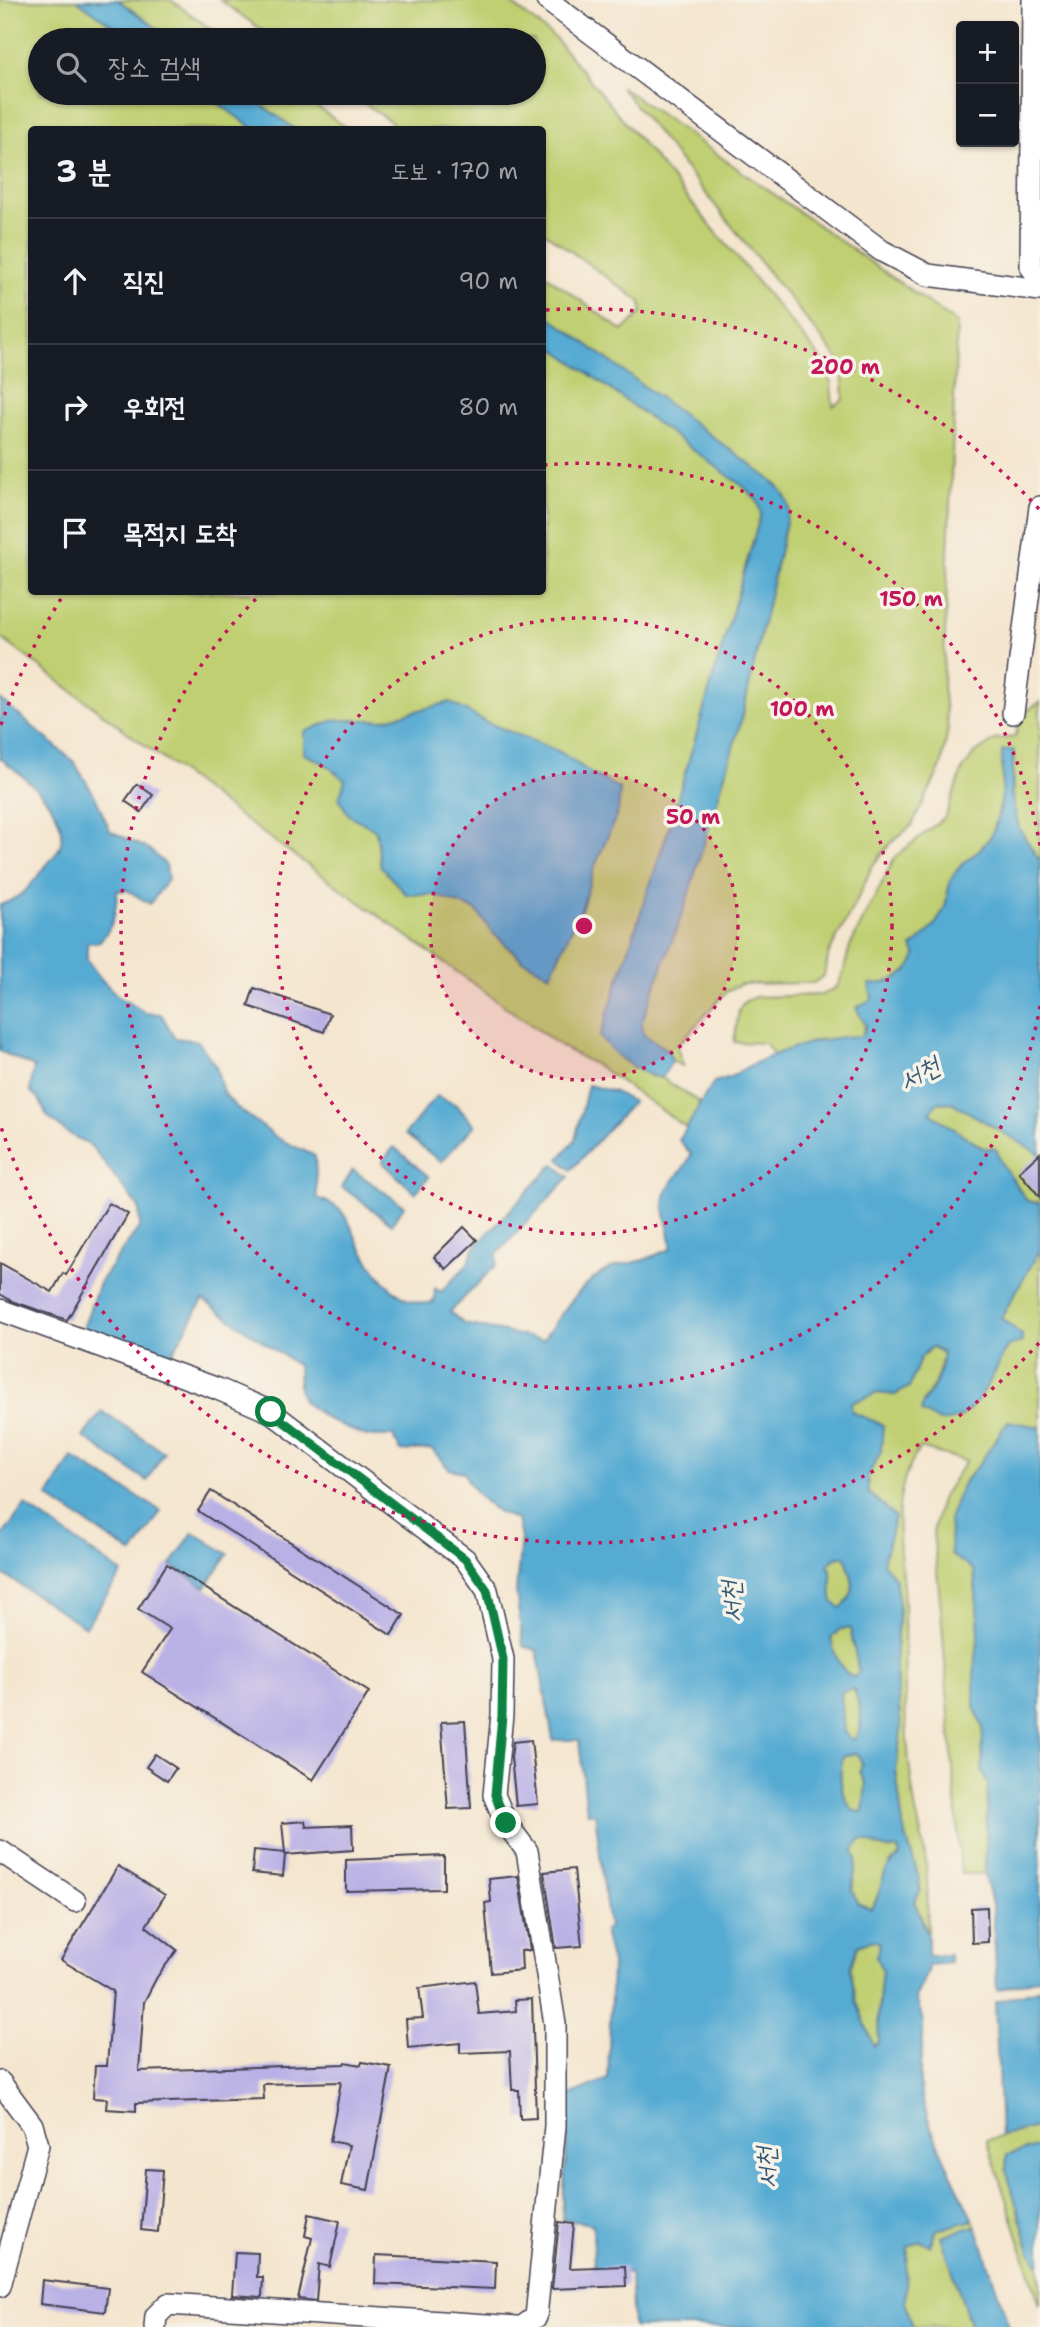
<!DOCTYPE html>
<html lang="ko">
<head>
<meta charset="utf-8">
<style>
  body { margin:0; font-family:"Shantell Sans","Poor Story",sans-serif; background:#20242c; color:#f1f3f6 }
  .controls { position:absolute; right:21px; top:21px; display:grid; overflow:hidden; border-radius:7px; box-shadow:0 2px 5px #0004 }
  .controls button { width:63px; height:63px; display:grid; place-items:center; padding:0; border:0; border-bottom:2px solid #363941; background:#171b24; color:#f1f3f6; font:35px sans-serif }
  .stop { position:absolute; width:21px; height:21px; margin:-16px; border:5px solid #0b8043; border-radius:50%; background:#fff }
  .stop.end { background:#0b8043; border-color:#fff; box-shadow:0 2px 7px #0008 }
  .list { margin:0; padding:0; list-style:none }
  h2 { display:flex; justify-content:space-between; align-items:center; height:91px; margin:0; padding:0 28px; font-size:30px }
  h2 small { font-size:23px; font-weight:400; color:#9ea1a6 }
  .list li { display:grid; grid-template-columns:46px 1fr auto; gap:21px; align-items:center; box-sizing:border-box; height:126px; padding:0 28px; border-top:2px solid #363941 }
  .list b { display:block; font-size:26px; white-space:nowrap }
  .list em { font-size:23px; font-style:normal; color:#9ea1a6 }
  .icon { flex:none; width:38px; height:38px; fill:none; stroke:currentColor; stroke-width:2; stroke-linecap:round; stroke-linejoin:round }
  .map { position:relative; flex:none; width:1040px; height:2327px; overflow:hidden }
  .search { position:absolute; background:#171b24; box-shadow:0 2px 5px #0004; left:28px; top:28px; width:518px; height:77px; display:flex; align-items:center; gap:18px; box-sizing:border-box; padding:0 24px; border-radius:38px; color:#9ea1a6; font-size:26px }
  .panel { position:absolute; background:#171b24; box-shadow:0 2px 5px #0004; left:28px; top:126px; width:518px; height:469px; border-radius:7px }
  .map>svg:first-child { display:block }
  .green { fill:#bfcf71; stroke:#707856; stroke-width:2; fill-rule:evenodd }
  .water { fill:#57abd3; stroke:#3c6687; stroke-width:2; fill-rule:evenodd }
  .building { fill:#b9b0e5 }
  .lines { fill:none; stroke-linecap:round; stroke-linejoin:round }
  .minor-casing { stroke:#423f51; stroke-width:24 }
  .minor { stroke:#fff; stroke-width:21 }
  .route { stroke:#0b8043; stroke-width:9 }
  .ring { fill:none; stroke:#c2185b; stroke-width:3.5; stroke-dasharray:3.5 7 }
  .labels { text-anchor:middle; dominant-baseline:central; stroke-width:7; stroke-linejoin:round; paint-order:stroke }
  .water-label { font-size:26px; font-style:italic; fill:#375978; stroke:#f7f3e8 }
  .centre { fill:#c2185b; stroke:#f7f3e8; stroke-width:3.5 }
  .ring-label { font-size:21px; text-anchor:middle; font-weight:bold; fill:#c2185b; stroke:#f7f3e8; stroke-width:7; stroke-linejoin:round; paint-order:stroke }
</style>
</head>
<body>
<div class="map">
<svg width="1040" height="2327" viewBox="0 0 1040 2327">
  <rect width="100%" height="100%" fill="#f7f3e8"/>
  <filter id="ink" filterUnits="userSpaceOnUse"><feTurbulence type="fractalNoise" baseFrequency=".0143" numOctaves="2"/><feDisplacementMap in="SourceGraphic" scale="14" xChannelSelector="R" yChannelSelector="G"/><feConvolveMatrix kernelMatrix="1 2 1 2 8 2 1 2 1" color-interpolation-filters="sRGB"/></filter>
  <filter id="wash" filterUnits="userSpaceOnUse"><feTurbulence type="fractalNoise" baseFrequency=".00686" numOctaves="4" result="noise"/><feDisplacementMap in="SourceGraphic" scale="28" xChannelSelector="R" yChannelSelector="G"/><feGaussianBlur stdDeviation="1.57" result="paint"/><feColorMatrix in="noise" values="0 0 0 0 0 0 0 0 0 0 0 0 0 0 0 0 0 1.4 0 .05"/><feComposite in="paint" operator="in"/></filter>
  <g filter="url(#wash)">
    <rect width="100%" height="100%" fill="#f4e5ce"/>
    <g class="green">
      <path d="M0,0H77L132,40H40V93H204L254,129L32,130V592H542L543,340L744,487L757,500L761,514L672,818L600,1037L650,1076L662,1078L699,1102L696,1113L687,1128L601,1068L562,1047L242,818L0,637ZM450,702L486,722L560,752L592,774L620,789L618,812L594,866L582,907L550,974L522,960L493,933L476,910L435,895L406,894L381,867L376,830L349,815L339,799L346,780L324,763L304,754L334,720H382Z"/>
      <polygon points="118,0 171,0 226,40 173,40"/>
      <polygon points="220,0 507,0 555,38 823,361 830,375 833,406 844,399 842,364 620,86 957,323 943,686 948,729 941,767 912,825 890,844 872,866 860,894 829,953 824,975 814,983 741,984 726,992 677,1046 683,1066 672,1061 668,1050 642,1034 642,1021 684,909 742,718 789,508 755,468 543,312 543,273 623,331 642,312 641,302 543,231 542,130 401,129 350,93 534,93 534,40 276,40"/>
      <polygon points="245,93 298,93 348,129 295,129"/>
      <path d="M1040,702V861C1009,831 1012,790 1014,751H1002V798L992,835L949,886L946,905L934,927L925,937L912,968L887,984L872,999L862,1036L817,1040L774,1055L765,1043L734,1042L739,1010L744,1002L755,997L822,995L837,987L843,973L850,946L895,857L945,817L962,771L973,755L996,739L1015,737L1022,714Z"/>
      <polygon points="951,1102 1040,1154 1040,1203 1027,1201 1002,1164 996,1149 983,1148 930,1113 937,1103"/>
      <path d="M1040,1250V1427L1008,1421L980,1463L963,1483L951,1555L974,1570L979,1631L974,1707L983,1727L982,1770L988,1784L985,1874H961L941,1610L933,1532L941,1499L966,1461L920,1448C886,1497 902,1548 904,1602C905,1666 903,1730 913,1793C915,1812 921,1831 924,1850C929,1878 927,1908 928,1935L914,1901L920,1890L919,1879L903,1826L896,1770L901,1730L895,1663L899,1605L895,1579L883,1563L885,1507L868,1493V1476L881,1451L851,1412V1403L878,1393L895,1395L910,1386L920,1358L931,1347L943,1353C940,1372 935,1386 923,1401L958,1419L968,1411L984,1390L995,1372L1007,1346L1022,1335L1001,1318Z"/>
      <path d="M845,1556C852,1577 860,1591 841,1609L833,1602C829,1587 835,1580 828,1565L835,1558Z"/>
      <path d="M850,1628L859,1672L853,1679C839,1668 834,1655 831,1638L840,1629Z"/>
      <path d="M854,1688C859,1706 867,1726 853,1741L844,1732C844,1717 839,1705 842,1691Z"/>
      <path d="M857,1753L862,1763L860,1772L866,1784L863,1812L854,1811C840,1795 838,1776 843,1755Z"/>
      <path d="M862,1839C879,1845 879,1849 898,1850L900,1856L891,1862L872,1909L857,1903L852,1890L857,1859L854,1851L856,1844Z"/>
      <polygon points="873,1940 881,1943 876,1957 882,1970 878,2012 879,2041 873,2047 856,2000 850,1968 858,1946"/>
      <polygon points="1040,2126 1040,2146 1007,2155 1006,2169 1030,2252 1040,2265 1040,2305 987,2140"/>
      <polygon points="973,2220 976,2226 941,2236 971,2327 913,2327 905,2302 908,2247 936,2230"/>
    </g>
    <g class="water">
      <polygon points="77,0 118,0 173,40 132,40"/>
      <polygon points="204,93 245,93 295,129 254,129"/>
      <path d="M543,312L755,468C770,480 786,488 789,508L742,718L684,909L642,1021L643,1034L668,1050L672,1061L662,1078C636,1073 616,1057 600,1037L672,818L761,514L757,500L744,487L543,340Z"/>
      <path d="M0,699L74,762L95,796L110,831L149,849L166,865L168,879L150,904L127,890L117,891C116,912 114,927 99,942L87,943V960L102,980L119,997L146,1013L161,1014L175,1038L198,1041L216,1067L223,1092L235,1106L279,1139L315,1156L317,1197C324,1201 335,1205 340,1210C351,1221 354,1236 361,1248C375,1273 402,1311 434,1302L435,1288L441,1292L467,1265L474,1248L554,1164L569,1177L497,1254L496,1265L450,1312L465,1324L543,1340C562,1313 579,1284 609,1269C621,1263 634,1264 646,1259C655,1256 662,1252 671,1249C673,1232 659,1211 666,1193C672,1178 686,1169 691,1154L679,1140C692,1121 700,1101 714,1082C734,1078 736,1072 753,1064C789,1047 822,1037 862,1036L866,1026L856,1008L872,999L869,984C890,984 908,977 916,956L912,947C926,935 939,924 945,906C949,895 947,884 954,874C963,860 982,852 991,836C1005,813 1002,777 1002,751L1014,750L1011,795L1019,828L1040,861V1154L951,1102L937,1103L930,1113L983,1148L996,1149L1002,1164L1027,1201L1040,1203V1250L1001,1318L1022,1335V1342L1007,1346C997,1369 972,1426 941,1421C935,1420 927,1414 921,1412C923,1398 928,1398 934,1387C940,1376 941,1365 943,1353L931,1347L920,1358L910,1386L895,1395L878,1393L851,1403L852,1412L883,1425L881,1451L868,1476V1492L895,1517L883,1563L895,1578L899,1605L895,1663L901,1730L896,1770L903,1826L919,1879L920,1890L914,1901L928,1935V1956L949,1955L950,1963L928,1965L927,1973L915,1998C933,2033 915,2057 921,2093C929,2133 956,2182 973,2220L936,2230L930,2246L920,2241L908,2247L905,2302L913,2327H633L630,2273L594,2271L593,2224L562,2220L570,2095L608,2079L612,1964L604,1931L609,1928L595,1813H587L579,1740H553L537,1650L523,1646L516,1591L521,1538L517,1520C494,1512 473,1495 464,1472L449,1469L432,1449L401,1451L393,1436H365L327,1419L304,1402L299,1391L298,1366L203,1300L171,1355L82,1331L99,1283L140,1226L139,1208L91,1146L66,1132L47,1116L39,1099L30,1091L34,1067L0,1051V905C21,898 28,889 41,872C46,865 57,855 60,846C71,812 24,776 0,758ZM845,1556C852,1577 860,1591 841,1608L833,1602C829,1587 835,1580 828,1565L835,1558ZM850,1628L859,1672L853,1678C839,1668 834,1655 831,1638L840,1629ZM854,1689C859,1706 867,1726 853,1740L844,1732C844,1717 839,1705 842,1691ZM857,1753L862,1763L860,1772L866,1784L863,1812L854,1811C840,1795 838,1776 843,1756ZM862,1839C879,1845 879,1849 898,1850L900,1856C877,1874 885,1886 872,1909L857,1903L852,1890L857,1859L854,1851L856,1845ZM873,1940L880,1943L876,1957L882,1970L878,2013L879,2041L874,2047L856,2000L850,1968L858,1946Z"/>
      <polygon points="450,702 486,722 560,752 592,774 620,789 618,812 595,866 582,907 550,975 523,960 493,933 476,910 435,895 406,894 381,867 376,830 349,815 339,799 345,780 324,763 304,754 304,732 334,720 382,720"/>
      <polygon points="588,1085 615,1092 633,1102 571,1170 559,1159 575,1140"/>
      <polygon points="436,1096 455,1104 475,1125 441,1162 405,1134"/>
      <polygon points="394,1147 429,1177 415,1193 382,1162"/>
      <polygon points="353,1170 404,1206 392,1224 342,1187"/>
      <polygon points="102,1411 164,1452 147,1481 83,1437"/>
      <polygon points="1008,1421 1040,1427 1040,1978 997,1990 993,1909 985,1874 988,1784 982,1770 983,1727 974,1707 974,1675 979,1631 974,1570 951,1555 949,1519 963,1483 980,1463"/>
      <polygon points="72,1457 161,1511 133,1554 48,1497"/>
      <polygon points="25,1505 122,1573 85,1627 0,1572 0,1539"/>
      <polygon points="193,1532 228,1554 205,1588 171,1565"/>
      <polygon points="1040,1988 1040,2126 1001,2136 995,2002"/>
      <polygon points="1040,2146 1040,2265 1030,2252 1006,2169 1007,2155"/>
      <polygon points="976,2226 1009,2327 971,2327 941,2236"/>
    </g>
    <g id="blocks">
      <g class="building">
        <polygon points="137,784 153,795 141,812 125,801"/>
        <polygon points="254,988 330,1014 324,1032 248,1006"/>
        <polygon points="1040,1153 1040,1197 1019,1172"/>
        <polygon points="109,1203 128,1214 67,1320 12,1301 0,1294 0,1263 52,1292 63,1273 66,1275"/>
        <polygon points="464,1227 477,1240 446,1269 434,1257"/>
        <polygon points="211,1491 404,1615 391,1635 198,1511"/>
        <polygon points="167,1564 369,1692 313,1780 142,1672 170,1629 138,1609"/>
        <polygon points="465,1721 471,1808 448,1809 441,1722"/>
        <polygon points="531,1740 538,1804 516,1806 511,1757 513,1742"/>
        <polygon points="155,1754 176,1768 167,1781 146,1767"/>
        <polygon points="305,1821 306,1827 352,1825 353,1850 285,1855 283,1876 252,1873 254,1850 285,1853 282,1823"/>
        <polygon points="444,1856 444,1889 346,1891 346,1860"/>
        <polygon points="118,1866 165,1895 146,1926 177,1950 157,1977 144,2002 139,2071 344,2064 345,2062 361,2065 362,2062 391,2067 368,2190 341,2185 349,2145 330,2141 341,2082 263,2084 264,2099 136,2103 136,2111 106,2109 107,2099 93,2098 95,2066 107,2066 113,1991 61,1960"/>
        <polygon points="574,1869 582,1946 556,1948 544,1872"/>
        <polygon points="518,1876 530,1950 521,1951 522,1970 491,1973 485,1903 491,1902 489,1879"/>
        <polygon points="987,1907 988,1942 972,1943 971,1908"/>
        <polygon points="475,1981 479,2014 516,2011 515,2000 532,1999 536,2118 520,2119 519,2090 512,2090 510,2051 460,2053 460,2043 408,2048 406,2019 423,2018 419,1988"/>
        <polygon points="146,2169 163,2170 158,2232 141,2230"/>
        <polygon points="309,2214 340,2221 330,2267 319,2264 316,2301 298,2299 312,2238 305,2236"/>
        <polygon points="559,2222 574,2224 570,2268 625,2266 626,2286 552,2289"/>
        <polygon points="235,2252 258,2253 257,2277 263,2277 262,2297 232,2295"/>
        <polygon points="376,2255 496,2261 495,2289 375,2284"/>
        <polygon points="42,2280 108,2288 105,2312 40,2304"/>
      </g>
    </g>
  </g>
  <g filter="url(#ink)">
    <use href="#blocks" fill-opacity="0" stroke="#423f51" stroke-width="2"/>
    <g class="lines">
      <g class="minor-casing">
        <g id="minor">
          <polyline points="547,0 882,251 928,275 1040,290"/>
          <polyline points="1033,0 1031,267 1040,279"/>
          <polyline points="1013,713 1040,507"/>
          <polyline points="0,1310 218,1389 271,1412 465,1559 487,1590 503,1659 502,1715 494,1795 506,1823 527,1851 555,2024 555,2126 536,2317 522,2327"/>
          <polyline points="0,1851 75,1901"/>
          <polyline points="0,2082 32,2125 38,2145 0,2286"/>
          <polyline points="155,2327 156,2316 168,2304 517,2327"/>
        </g>
      </g>
      <use href="#minor" class="minor"/>
    </g>
  </g>
  <g class="lines" filter="url(#ink)">
    <polyline class="route" points="271,1412 465,1559 487,1590 503,1659 502,1716 495,1795 506,1823"/>
  </g>
  <circle cx="584" cy="926" r="154" fill="#c2185b" fill-opacity=".12"/>
  <g class="ring">
    <circle cx="584" cy="926" r="154"/>
    <circle cx="584" cy="926" r="308"/>
    <path d="M1040 1006A463 463 0 1 1 262 593M544 465A463 463 0 0 1 1040 846"/>
    <path d="M1039 1343A617 617 0 0 1 1 1127M1 725A617 617 0 0 1 64 594M546 310A617 617 0 0 1 1039 509"/>
  </g>
  <g class="labels">
    <g class="water-label">
      <text transform="translate(919 1073) rotate(-29)">서천</text>
      <text transform="translate(731 1602) rotate(-94)">서천</text>
      <text transform="translate(766 2168) rotate(-94)">서천</text>
    </g>
  </g>
  <circle cx="584" cy="926" r="10" class="centre"/>
  <g class="ring-label">
    <text x="845" y="374">200 m</text>
    <text x="911" y="606">150 m</text>
    <text x="802" y="716">100 m</text>
    <text x="693" y="824">50 m</text>
  </g>
</svg>
<div class="controls">
<button>+</button>
<button>−</button>
</div>
<div class="stop" style="left:271px;top:1412px"></div>
<div class="stop end" style="left:506px;top:1823px"></div>
<div class="search"><svg class="icon" aria-label="search" viewBox="0 0 24 24"><circle cx="10" cy="10" r="6"/><path d="M15 15l6 6"/></svg>장소 검색</div>
<section class="panel">
<h2>3 분<small>도보 · 170 m</small></h2>
<ul class="list">
<li><svg class="icon" aria-label="ahead" viewBox="0 0 24 24"><path d="M12 20V5M6 11l6-6 6 6"/></svg><div><b>직진</b></div><em>90 m</em></li>
<li><svg class="icon" aria-label="right" viewBox="0 0 24 24"><path d="M7 20v-9h11M14 6l5 5-5 5"/></svg><div><b>우회전</b></div><em>80 m</em></li>
<li><svg class="icon" aria-label="arrive" viewBox="0 0 24 24"><path d="M6 21V4h12l-3 4 3 4H6"/></svg><div><b>목적지 도착</b></div></li>
</ul>
</section>
</div>
</body>
</html>
